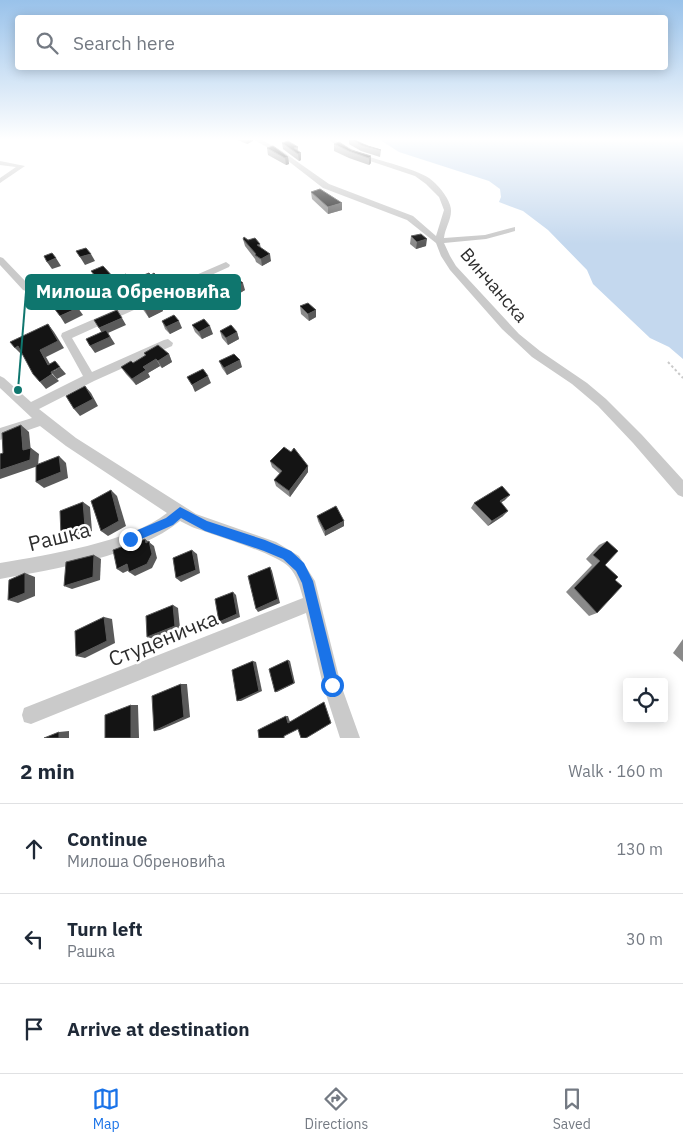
<!DOCTYPE html>
<html lang="en">
<head>
<meta charset="utf-8">
<style>
  body { margin:0; font-family:"IBM Plex Sans",sans-serif; background:#f6f6f7; color:#1f2937 }
  .controls { position:absolute; right:15px; bottom:15px; display:grid; overflow:hidden; border-radius:5px; box-shadow:0 2px 12px #0003 }
  .controls button { width:45px; height:45px; display:grid; place-items:center; padding:0; border:0; border-bottom:1px solid #e0e1e3; background:#fff; color:#1f2937; font:25px sans-serif }
  .stop { position:absolute; width:15px; height:15px; margin:-11px; border:4px solid #1a73e8; border-radius:50%; background:#fff }
  .stop.end { background:#1a73e8; border-color:#fff; box-shadow:0 1px 5px #0008 }
  .list { margin:0; padding:0; list-style:none }
  h2 { display:flex; justify-content:space-between; align-items:center; height:65px; margin:0; padding:0 20px; font-size:21px }
  h2 small { font-size:16px; font-weight:400; color:#747a83 }
  .list li { display:grid; grid-template-columns:32px 1fr auto; gap:15px; align-items:center; box-sizing:border-box; height:90px; padding:0 20px; border-top:1px solid #e0e1e3 }
  .list b { display:block; font-size:19px; white-space:nowrap }
  .list p { margin:0; font-size:16px; white-space:nowrap; color:#747a83 }
  .list em { font-size:16px; font-style:normal; color:#747a83 }
  .icon { flex:none; width:28px; height:28px; fill:none; stroke:currentColor; stroke-width:2; stroke-linecap:round; stroke-linejoin:round }
  .map { position:relative; flex:none; width:683px; height:738px; overflow:hidden }
  .search { position:absolute; background:#fff; box-shadow:0 2px 12px #0003; left:15px; right:15px; top:15px; height:55px; display:flex; align-items:center; gap:12px; box-sizing:border-box; padding:0 18px; border-radius:5px; color:#747a83; font-size:19px }
  .sheet { height:335px; background:#fff }
  nav { display:flex; justify-content:space-around; align-items:center; box-sizing:border-box; height:70px; border-top:1px solid #e0e1e3; background:#fff; font-size:14px; color:#747a83 }
  nav a { display:grid; justify-items:center; gap:2px }
  nav .on { color:#1a73e8 }
  .map>svg:first-child { display:block }
  .water { fill:#c4d8ee }
  .lines { fill:none; stroke-linecap:round; stroke-linejoin:round }
  .path { stroke:#cacaca; stroke-width:2; stroke-dasharray:2.5 2.5; stroke-linecap:butt }
  .minor { fill:#cacaca; fill-rule:evenodd }
  .wall { fill:#8a8a8a }
  .shaded-wall { fill:#5a5a5a }
  .building { fill:#141414; stroke:#5a5a5a }
  .route { fill:#1a73e8 }
  .labels { text-anchor:middle; dominant-baseline:central; stroke-width:5; stroke-linejoin:round; paint-order:stroke }
  .street-label { font-size:18px; fill:#2d2d2d; stroke:#fff }
  .near-street-label { font-size:21px; fill:#2d2d2d; stroke:#fff }
  .leader { fill:none; stroke:#0f766e; stroke-width:2 }
  .callout-dot { fill:#0f766e; stroke:#fff; stroke-width:2 }
  .callout { fill:#0f766e; stroke:#0f766e; stroke-width:2 }
  .callout-label { font-size:19px; text-anchor:middle; font-weight:bold; fill:#fff }
</style>
</head>
<body>
<div class="map">
<svg width="683" height="738" viewBox="0 0 683 738">
  <rect width="100%" height="100%" fill="#fff"/>
  <polygon class="water" points="380,140 683,140 683,359 669,347 650,338 593,284 587,270 548,230 523,211 499,202 501,197 500,189 489,181 399,152"/>
  <g class="lines">
    <polyline class="path" points="668,362 683,378"/>
    <g class="minor">
      <path d="M254,140H262L282,151L329,184L413,216L436,236L444,210L439,197L426,184L415,176L352,155L329,140C340,140 350,149 360,153C380,162 412,167 429,178C437,184 447,195 450,205C454,216 445,227 444,238L485,235L515,227V231L486,239L444,243L450,256L456,266L519,334L540,351L587,383L606,399L642,435L683,480V497L678,495L633,443L598,406L572,384L532,357L502,329L450,270L441,256L436,243L407,220L323,188L278,153Z"/>
      <polygon points="0,161 25,166 0,183 0,178 16,167 0,165"/>
      <polygon points="0,257 3,258 28,284 57,276 62,279 60,281 26,291 23,290 0,265"/>
      <path d="M226,262L230,265L229,267L72,338L92,372L164,340L168,339L173,343L172,346L94,381L39,409L76,438L196,514L276,542L299,556L315,581L341,685L360,738H340L323,685L306,613L31,724L24,722L22,715L24,708L303,598C300,587 297,575 289,567C275,553 213,535 192,527L180,521C138,556 54,569 0,579V563C46,555 131,542 167,513L66,446L40,426L0,440V428L32,418L0,388V376L4,378L31,402L83,376L61,336L62,333Z"/>
    </g>
  </g>
  <g class="wall">
    <polygon points="238,140 253,140 253,141 247,144"/>
    <polygon points="349,140 355,140 368,146 381,150 380,157 361,151 349,144"/>
    <polygon points="282,143 298,147 298,151 301,160 299,161 283,149"/>
    <polygon points="334,144 371,156 371,163 369,165 349,158 334,151"/>
    <polygon points="267,148 288,157 289,164 286,165 268,155"/>
    <polygon points="311,192 342,210 328,214 312,199"/>
    <polygon points="411,236 426,246 416,249 410,244"/>
    <polygon points="243,239 260,244 261,248 271,261 262,266 256,262 255,259 245,246"/>
    <polygon points="91,271 115,279 131,280 151,275 160,279 163,286 139,298 133,290 124,295 119,289 103,295 95,282 97,281"/>
    <polygon points="183,281 206,290 193,296 186,289"/>
    <polygon points="224,282 245,290 235,296 226,289"/>
    <polygon points="138,301 160,304 163,311 149,318 142,308"/>
    <polygon points="300,306 316,317 309,321 301,314"/>
    <polygon points="162,321 182,328 170,334 165,329"/>
    <polygon points="192,325 213,334 202,339 195,332"/>
    <polygon points="220,331 237,332 239,339 228,345 222,338"/>
    <polygon points="144,353 169,354 172,362 162,368 160,366 148,373 150,377 136,385 126,374 121,367 133,363 145,356"/>
    <polygon points="219,361 242,367 227,375 222,368"/>
    <polygon points="270,461 308,466 308,472 290,497 276,486 274,480 280,474 272,467"/>
    <polygon points="505,500 501,502 503,516 488,526 471,508 474,503"/>
    <polygon points="317,516 344,526 325,536 318,521"/>
    <polygon points="607,541 605,565 615,580 597,613 589,616 566,592 592,565 586,559 599,545"/>
    <polygon points="683,639 683,662 673,653"/>
  </g>
  <g class="shaded-wall">
    <polygon points="246,140 253,140 253,141 247,144"/>
    <polygon points="301,153 301,160 299,161 298,154"/>
    <polygon points="371,156 371,163 369,165 369,158"/>
    <polygon points="288,157 289,164 286,165 285,158"/>
    <polygon points="342,203 342,210 328,214 328,207"/>
    <polygon points="427,239 426,246 416,249 417,242"/>
    <polygon points="91,254 95,261 85,265 80,257"/>
    <polygon points="270,254 271,261 262,266 261,259"/>
    <polygon points="56,258 61,266 52,269 47,262"/>
    <polygon points="42,279 48,287 53,297 42,301 36,294"/>
    <polygon points="160,279 163,286 139,298 135,290"/>
    <polygon points="115,281 119,289 103,295 98,288"/>
    <polygon points="129,283 133,290 124,295 120,287"/>
    <polygon points="203,283 206,290 193,296 191,289"/>
    <polygon points="243,283 245,290 235,296 233,289"/>
    <polygon points="160,304 163,311 149,318 145,310"/>
    <polygon points="78,308 83,315 65,324 60,316"/>
    <polygon points="316,310 316,317 309,321 308,314"/>
    <polygon points="122,318 126,325 108,333 115,344 95,353 90,346 103,335 99,328"/>
    <polygon points="179,321 182,328 170,334 166,327"/>
    <polygon points="48,324 54,332 64,348 46,357 54,371 60,367 66,374 57,379 51,372 48,365 40,350"/>
    <polygon points="210,326 213,334 202,339 199,332"/>
    <polygon points="237,332 239,339 228,345 226,338"/>
    <polygon points="18,346 25,353 22,355 15,348"/>
    <polygon points="169,354 172,362 162,368 158,361"/>
    <polygon points="156,359 160,366 148,373 150,377 136,385 132,379 143,367"/>
    <polygon points="240,360 242,367 227,375 224,368"/>
    <polygon points="52,374 59,381 46,389 40,382"/>
    <polygon points="208,376 211,383 195,392 192,385"/>
    <polygon points="85,386 91,393 98,406 80,416 74,409"/>
    <polygon points="21,425 29,432 31,452 31,448 39,454 38,466 0,479 0,470 23,450"/>
    <polygon points="59,456 66,463 68,478 44,488 36,482"/>
    <polygon points="308,466 308,472 290,497 289,491"/>
    <polygon points="111,490 117,496 126,526 108,536 101,531"/>
    <polygon points="510,495 505,500 496,506 500,501"/>
    <polygon points="83,502 90,507 92,531 69,540 61,536"/>
    <polygon points="508,511 503,516 488,526 492,521"/>
    <polygon points="344,521 344,526 325,536 325,531"/>
    <polygon points="145,539 154,546 157,558 152,568 135,576 129,572 146,543"/>
    <polygon points="192,550 197,554 200,573 181,582 176,578"/>
    <polygon points="94,555 101,559 100,580 72,589 64,586"/>
    <polygon points="127,564 134,568 123,573 117,569"/>
    <polygon points="270,567 272,571 280,603 258,612 256,609"/>
    <polygon points="25,573 35,577 35,596 18,603 8,600"/>
    <polygon points="233,592 236,595 240,617 223,624 219,622"/>
    <polygon points="173,605 178,608 180,628 154,639 147,637"/>
    <polygon points="104,617 112,619 115,643 85,658 76,656"/>
    <polygon points="288,660 290,661 295,683 277,692 275,692"/>
    <polygon points="253,661 256,662 262,691 241,701 237,701"/>
    <polygon points="181,684 187,684 190,717 160,730 154,731"/>
    <polygon points="131,705 138,705 139,738 131,738"/>
    <polygon points="286,716 288,716 290,722 288,723"/>
    <polygon points="69,731 69,738 59,738 59,732"/>
  </g>
  <g class="building">
    <polygon points="354,140 368,146 381,150 361,145"/>
    <polygon points="288,141 298,147 294,148 301,153 298,154 282,143"/>
    <polygon points="339,142 351,150 371,156 369,158 349,151 334,144"/>
    <polygon points="273,146 276,148 288,157 285,158 267,148"/>
    <polygon points="320,189 342,203 328,207 311,192"/>
    <polygon points="421,234 427,239 417,242 411,236"/>
    <polygon points="244,237 248,240 255,238 260,244 257,245 270,254 261,259 255,255 256,254 243,239"/>
    <polygon points="86,248 91,254 80,257 76,251"/>
    <polygon points="52,253 56,258 47,262 44,256"/>
    <polygon points="103,266 115,279 126,274 131,280 149,273 151,275 154,273 160,279 135,290 129,283 120,287 115,281 98,288 95,282 99,280 91,271"/>
    <polygon points="234,276 243,283 233,289 224,282"/>
    <polygon points="152,295 160,304 145,310 138,301"/>
    <polygon points="72,300 78,308 60,316 54,308"/>
    <polygon points="308,303 316,310 308,314 300,306"/>
    <polygon points="117,310 122,318 99,328 94,320"/>
    <polygon points="174,315 179,321 166,327 162,321"/>
    <polygon points="204,319 210,326 199,332 192,325"/>
    <polygon points="48,324 58,341 40,350 48,365 55,361 60,367 51,372 52,374 40,382 33,374 18,346 15,348 10,342"/>
    <polygon points="231,325 237,332 226,338 220,331"/>
    <polygon points="106,330 110,337 90,346 86,339"/>
    <polygon points="158,345 169,354 158,361 156,359 143,367 146,370 132,379 121,367 131,361 133,363 146,355 144,353"/>
    <polygon points="234,354 240,360 224,368 219,361"/>
    <polygon points="203,369 208,376 192,385 187,377"/>
    <polygon points="85,386 93,399 74,409 66,396"/>
    <polygon points="21,425 23,450 31,448 30,460 0,470 0,454 3,453 2,433"/>
    <polygon points="284,447 291,452 294,448 308,466 289,491 274,480 282,471 270,461"/>
    <polygon points="59,456 61,472 36,482 36,465"/>
    <polygon points="502,486 510,495 500,501 508,511 492,521 474,503"/>
    <polygon points="111,490 119,521 101,531 91,501"/>
    <polygon points="83,502 85,526 61,536 60,511"/>
    <polygon points="336,506 344,521 325,531 317,516"/>
    <polygon points="145,539 146,543 149,541 152,554 147,564 129,572 127,564 117,569 113,550 132,543 132,545"/>
    <polygon points="607,541 618,551 605,565 618,577 615,580 622,586 597,613 574,588 600,561 593,555"/>
    <polygon points="192,550 196,570 176,578 173,558"/>
    <polygon points="94,555 93,577 64,586 66,562"/>
    <polygon points="270,567 278,599 256,609 248,576"/>
    <polygon points="25,573 25,593 8,600 9,580"/>
    <polygon points="233,592 237,614 219,622 215,599"/>
    <polygon points="173,605 175,626 147,637 146,616"/>
    <polygon points="104,617 107,641 76,656 75,631"/>
    <polygon points="288,660 294,683 275,692 269,669"/>
    <polygon points="253,661 259,691 237,701 232,670"/>
    <polygon points="181,684 184,717 154,731 152,696"/>
    <polygon points="324,702 331,723 306,738 301,738 298,729 284,736 284,738 259,738 258,730 286,716 288,723"/>
    <polygon points="131,705 131,738 105,738 105,715"/>
    <polygon points="59,732 59,738 44,738"/>
  </g>
  <linearGradient id="sky" x2="0" y2="1"><stop stop-color="#99c2ea"/><stop offset="0.57" stop-color="#fff"/><stop offset="1" stop-color="#fff" stop-opacity="0"/></linearGradient>
  <rect width="683" height="244" fill="url(#sky)"/>
  <polygon class="route" points="180,507 207,521 265,540 291,551 304,563 313,581 339,685 337,690 332,692 328,690 326,685 302,583 296,571 283,559 264,551 205,531 181,518 173,525 130,544 126,543 125,539 126,535 166,518"/>
  <g class="labels">
    <g class="street-label">
      <text transform="translate(494 285) rotate(49)">Винчанска</text>
    </g>
    <g class="near-street-label">
      <text transform="translate(59 536) rotate(-14)">Рашка</text>
      <text transform="translate(163 638) rotate(-22)">Студеничка</text>
    </g>
  </g>
  <path class="leader" d="M18 390L26 292"/>
  <circle class="callout-dot" cx="18" cy="390" r="5"/>
  <rect class="callout" x="26" y="275" width="214" height="34" rx="5"/>
  <g class="callout-label">
    <text x="133" y="298">Милоша Обреновића</text>
  </g>
</svg>
<div class="controls">
<button><svg class="icon" aria-label="locate" viewBox="0 0 24 24"><circle cx="12" cy="12" r="6"/><path d="M12 2v4M12 18v4M2 12h4M18 12h4"/></svg></button>
</div>
<div class="stop" style="left:332px;top:685px"></div>
<div class="stop end" style="left:130px;top:539px"></div>
<div class="search"><svg class="icon" aria-label="search" viewBox="0 0 24 24"><circle cx="10" cy="10" r="6"/><path d="M15 15l6 6"/></svg>Search here</div>
</div>
<section class="sheet">
<h2>2 min<small>Walk · 160 m</small></h2>
<ul class="list">
<li><svg class="icon" aria-label="ahead" viewBox="0 0 24 24"><path d="M12 20V5M6 11l6-6 6 6"/></svg><div><b>Continue</b><p>Милоша Обреновића</p></div><em>130 m</em></li>
<li><svg class="icon" aria-label="left" viewBox="0 0 24 24"><path d="M17 20v-9H6M10 6l-5 5 5 5"/></svg><div><b>Turn left</b><p>Рашка</p></div><em>30 m</em></li>
<li><svg class="icon" aria-label="arrive" viewBox="0 0 24 24"><path d="M6 21V4h12l-3 4 3 4H6"/></svg><div><b>Arrive at destination</b></div></li>
</ul>
</section>
<nav>
<a class="on"><svg class="icon" aria-label="map" viewBox="0 0 24 24"><path d="M3 6l6-2 6 2 6-2v14l-6 2-6-2-6 2zM9 4v14M15 6v14"/></svg>Map</a>
<a><svg class="icon" aria-label="directions" viewBox="0 0 24 24"><path d="M12 3l9 9-9 9-9-9zM9 14v-3h6M13 9l2 2-2 2"/></svg>Directions</a>
<a><svg class="icon" aria-label="saved" viewBox="0 0 24 24"><path d="M7 4h10v16l-5-4-5 4z"/></svg>Saved</a>
</nav>
</body>
</html>
